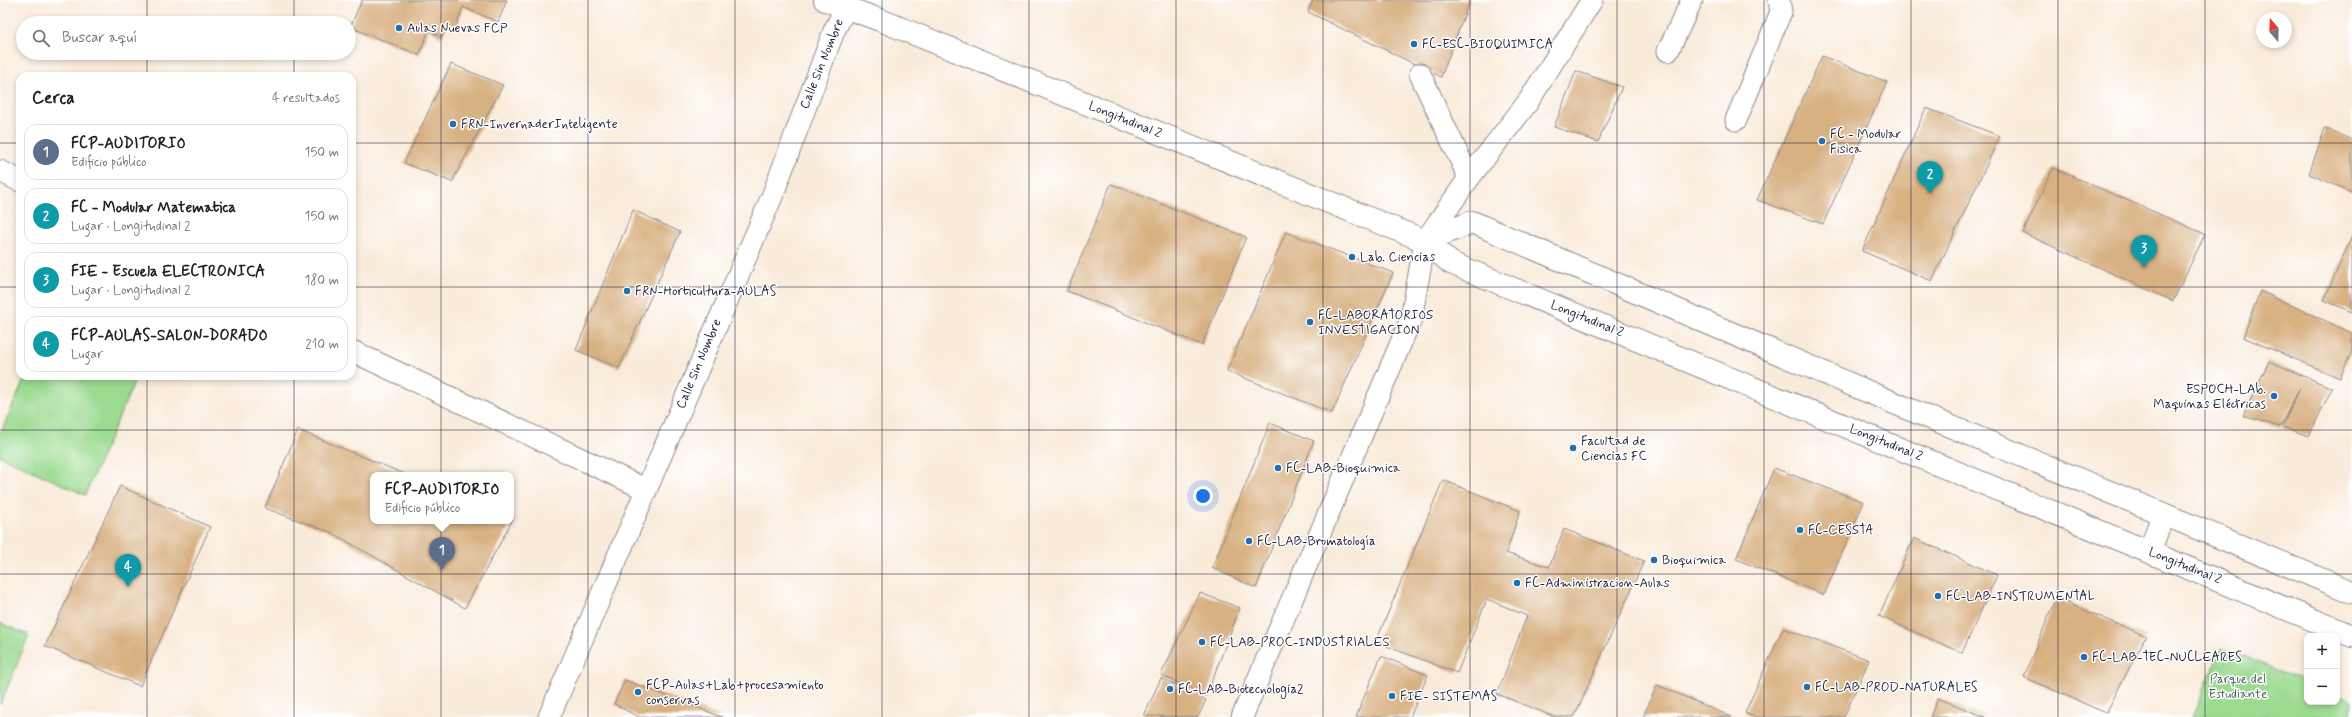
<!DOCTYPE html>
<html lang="es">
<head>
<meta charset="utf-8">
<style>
  body { margin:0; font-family:Mynerve,sans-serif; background:#f2f2f2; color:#222 }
  .controls { position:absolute; right:12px; bottom:12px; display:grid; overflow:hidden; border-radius:8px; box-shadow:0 2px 6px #0003 }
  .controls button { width:36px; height:36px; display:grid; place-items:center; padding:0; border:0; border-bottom:1px solid #e0e0e0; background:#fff; color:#222; font:20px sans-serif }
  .compass { position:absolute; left:2256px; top:12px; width:36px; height:36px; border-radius:50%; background:#fff; box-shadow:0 2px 6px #0003; rotate:341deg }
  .you { position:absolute; left:1203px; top:496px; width:14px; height:14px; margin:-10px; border:3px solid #fff; border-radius:50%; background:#1a73e8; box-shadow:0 0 0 6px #1a73e833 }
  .badge { display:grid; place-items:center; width:26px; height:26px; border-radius:50%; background:#db2777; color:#fff; font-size:13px; font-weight:700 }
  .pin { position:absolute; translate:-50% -33px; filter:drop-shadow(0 1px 2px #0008) }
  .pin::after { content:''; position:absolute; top:21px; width:14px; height:12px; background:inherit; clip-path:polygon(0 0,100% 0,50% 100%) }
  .popup { position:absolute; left:370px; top:472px; width:144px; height:52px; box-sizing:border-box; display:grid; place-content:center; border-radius:8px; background:#fff; filter:drop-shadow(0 1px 3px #0005); font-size:13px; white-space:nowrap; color:#767676 }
  .popup b { font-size:15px; color:#222 }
  .popup::after { content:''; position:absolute; left:50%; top:100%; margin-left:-8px; border:8px solid transparent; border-top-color:#fff }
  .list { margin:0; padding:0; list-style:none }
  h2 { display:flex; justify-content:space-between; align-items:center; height:52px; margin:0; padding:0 16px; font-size:17px }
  h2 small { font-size:13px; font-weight:400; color:#767676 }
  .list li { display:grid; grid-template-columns:26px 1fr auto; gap:12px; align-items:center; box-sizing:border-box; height:56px; margin:0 8px 8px; padding:0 8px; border:1px solid #e0e0e0; border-radius:12px }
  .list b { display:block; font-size:15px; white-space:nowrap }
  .list p { margin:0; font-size:13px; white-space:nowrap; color:#767676 }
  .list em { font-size:13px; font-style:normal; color:#767676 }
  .icon { flex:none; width:22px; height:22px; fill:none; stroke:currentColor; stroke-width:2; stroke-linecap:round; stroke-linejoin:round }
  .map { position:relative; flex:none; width:2352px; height:717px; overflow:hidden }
  .search { position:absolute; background:#fff; box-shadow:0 2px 6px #0003; left:16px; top:16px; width:340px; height:44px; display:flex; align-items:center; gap:10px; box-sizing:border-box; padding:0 14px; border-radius:22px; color:#767676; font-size:15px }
  .panel { position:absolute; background:#fff; box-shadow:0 2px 6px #0003; left:16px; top:72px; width:340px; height:308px; border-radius:12px }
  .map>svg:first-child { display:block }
  .green { fill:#9bda90; stroke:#5e7e66 }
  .building { fill:#d8b182 }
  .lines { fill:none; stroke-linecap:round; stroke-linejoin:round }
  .lane-casing { stroke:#8e868a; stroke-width:23 }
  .street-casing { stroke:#8e868a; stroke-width:24 }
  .lane { stroke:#fff; stroke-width:21 }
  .street { stroke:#fff; stroke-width:22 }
  .grid { fill:none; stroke:#22223b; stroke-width:1; stroke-opacity:0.55 }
  .poi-dot { fill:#1f6fb2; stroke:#fff; stroke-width:1.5 }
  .labels { text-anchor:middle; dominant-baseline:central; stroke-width:3; stroke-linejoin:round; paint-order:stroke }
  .poi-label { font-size:13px; fill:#22223b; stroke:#fff; text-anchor:start }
  .street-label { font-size:13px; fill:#22223b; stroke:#fff }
  .park-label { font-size:13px; fill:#4c6259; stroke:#fff }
</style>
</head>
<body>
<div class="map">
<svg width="2352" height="717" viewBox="0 0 2352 717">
  <rect width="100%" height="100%" fill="#fff"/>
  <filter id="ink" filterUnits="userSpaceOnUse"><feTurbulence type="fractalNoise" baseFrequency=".025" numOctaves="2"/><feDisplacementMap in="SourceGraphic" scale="8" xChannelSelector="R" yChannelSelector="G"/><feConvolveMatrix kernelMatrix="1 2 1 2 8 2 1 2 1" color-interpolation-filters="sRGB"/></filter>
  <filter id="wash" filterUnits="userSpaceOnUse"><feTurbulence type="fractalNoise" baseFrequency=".012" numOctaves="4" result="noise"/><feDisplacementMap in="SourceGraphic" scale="16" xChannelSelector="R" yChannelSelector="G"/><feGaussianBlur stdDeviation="0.9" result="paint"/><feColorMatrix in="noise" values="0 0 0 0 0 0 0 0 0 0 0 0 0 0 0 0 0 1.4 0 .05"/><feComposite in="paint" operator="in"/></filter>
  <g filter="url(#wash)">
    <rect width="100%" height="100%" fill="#f9ebda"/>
    <g class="green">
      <polygon points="26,376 137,376 85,495 0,456 0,434"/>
      <polygon points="0,623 29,635 0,705"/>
      <polygon points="2222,648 2307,682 2307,702 2337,702 2337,695 2352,701 2352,717 2192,717"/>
    </g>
    <g id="blocks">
      <g class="building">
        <polygon points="362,0 507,0 498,22 463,7 455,30 446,26 442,38 429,30 419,55 350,27"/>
        <polygon points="1313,0 1470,0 1441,77 1308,12"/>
        <polygon points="1822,56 1887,82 1823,224 1757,200"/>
        <polygon points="451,64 503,85 452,182 404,163"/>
        <polygon points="1576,71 1622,87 1598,142 1554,127"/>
        <polygon points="1926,108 2000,136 1932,281 1862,251"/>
        <polygon points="2325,128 2352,140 2352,192 2309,174"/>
        <polygon points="2053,168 2205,234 2173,301 2023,233"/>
        <polygon points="1111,184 1246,237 1202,345 1067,291"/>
        <polygon points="633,210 680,232 619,368 576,350"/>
        <polygon points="1286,232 1393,273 1332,413 1227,371"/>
        <polygon points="2352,236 2352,312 2324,300"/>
        <polygon points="2260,291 2352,333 2352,351 2340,378 2243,337"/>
        <polygon points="2269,361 2332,388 2309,436 2282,427 2300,388 2280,427 2243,416"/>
        <polygon points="1270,423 1314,441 1256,588 1212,568"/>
        <polygon points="298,430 407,475 373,475 373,521 511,521 511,516 514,517 465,608 330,532 265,508"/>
        <polygon points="1774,468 1864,502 1824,595 1736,559"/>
        <polygon points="1443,480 1520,511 1506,553 1549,567 1564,529 1644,561 1574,717 1555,717 1497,694 1527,616 1487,599 1457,673 1376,642"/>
        <polygon points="120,486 210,527 140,686 45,646"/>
        <polygon points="1914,538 1997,575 1962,653 1879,616"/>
        <polygon points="1200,593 1240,608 1206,696 1161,675"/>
        <polygon points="2056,598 2146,636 2106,713 2024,677"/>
        <polygon points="1783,628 1869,660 1844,717 1754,717 1745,713"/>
        <polygon points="1381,656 1428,675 1410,717 1356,717"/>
        <polygon points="1161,678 1206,700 1198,717 1144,716"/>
        <polygon points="625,680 722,717 639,717 614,704"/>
        <polygon points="1657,685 1732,717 1643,717"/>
        <polygon points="1938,698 1985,717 1930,717"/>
      </g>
    </g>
  </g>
  <g filter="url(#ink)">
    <use href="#blocks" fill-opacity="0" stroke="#8e868a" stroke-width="1"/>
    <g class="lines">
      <g class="lane-casing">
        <g id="lane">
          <polyline points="1668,51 1692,0"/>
          <polyline points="1420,74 1469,178"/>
          <polyline points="1736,120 1781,12 1779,0"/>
          <polyline points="0,171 20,181"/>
          <polyline points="352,351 645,489"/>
          <polyline points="549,717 773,194 834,31 845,9"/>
          <polyline points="1242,717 1411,319 1425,241 1469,178 1528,102 1592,0"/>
        </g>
      </g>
      <g class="street-casing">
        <g id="street">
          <polyline points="825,0 880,20 1425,241 1451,263 2352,636"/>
          <polyline points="1425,241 1472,222 1906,408 2352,592"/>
          <polyline points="2150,551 2163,514"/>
        </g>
      </g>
      <use href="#lane" class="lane"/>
      <use href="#street" class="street"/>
    </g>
  </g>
  <path class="grid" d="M147,0V23M294,0V23M441,0V717M588,0V717M735,0V717M882,0V717M1029,0V717M1176,0V717M1323,0V717M1470,0V717M1617,0V717M1764,0V717M1911,0V717M2058,0V717M2205,0V717M147,53V76M294,53V76M0,143H20M352,143H2352M0,287H20M352,287H2352M147,376V717M294,376V717M0,430H2352M0,574H2352"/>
  <g class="poi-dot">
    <circle cx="399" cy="28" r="4"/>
    <circle cx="1414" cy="44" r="4"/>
    <circle cx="453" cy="124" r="4"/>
    <circle cx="1822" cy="141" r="4"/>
    <circle cx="1352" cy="257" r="4"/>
    <circle cx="627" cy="291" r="4"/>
    <circle cx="1310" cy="322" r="4"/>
    <circle cx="2274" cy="396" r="4"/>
    <circle cx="1573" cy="448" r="4"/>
    <circle cx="1278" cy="468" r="4"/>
    <circle cx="1800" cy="530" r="4"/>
    <circle cx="1249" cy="541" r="4"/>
    <circle cx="1654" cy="560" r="4"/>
    <circle cx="1517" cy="583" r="4"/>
    <circle cx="1938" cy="596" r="4"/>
    <circle cx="1202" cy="642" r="4"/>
    <circle cx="2084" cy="657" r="4"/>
    <circle cx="1807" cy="687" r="4"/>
    <circle cx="1170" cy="689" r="4"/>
    <circle cx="638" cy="692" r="4"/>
    <circle cx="1392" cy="696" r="4"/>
  </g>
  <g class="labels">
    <g class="poi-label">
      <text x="407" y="28">Aulas Nuevas FCP</text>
      <text x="1422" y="44">FC-ESC-BIOQUIMICA</text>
      <text x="461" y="124">FRN-InvernaderInteligente</text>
      <text x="1830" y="134">FC - Modular<tspan x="1830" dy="15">Fisica</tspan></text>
      <text x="1360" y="257">Lab. Ciencias</text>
      <text x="635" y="291">FRN-Horticultura-AULAS</text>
      <text x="1318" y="315">FC-LABORATORIOS<tspan x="1318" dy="15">INVESTIGACION</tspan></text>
      <text x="2266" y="389" text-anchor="end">ESPOCH-LAb.<tspan x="2266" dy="15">Maquinas Eléctricas</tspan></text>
      <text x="1581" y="441">Facultad de<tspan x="1581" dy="15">Ciencias FC</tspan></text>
      <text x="1286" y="468">FC-LAB-Bioquimica</text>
      <text x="1808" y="530">FC-CESSTA</text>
      <text x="1257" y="541">FC-LAB-Bromatología</text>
      <text x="1662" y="560">Bioquimica</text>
      <text x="1525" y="583">FC-Administracion-Aulas</text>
      <text x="1946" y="596">FC-LAB-INSTRUMENTAL</text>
      <text x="1210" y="642">FC-LAB-PROC-INDUSTRIALES</text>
      <text x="2092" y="657">FC-LAB-TEC-NUCLEARES</text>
      <text x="646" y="685">FCP-Aulas+Lab+procesamiento<tspan x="646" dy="15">conservas</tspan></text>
      <text x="1815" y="687">FC-LAB-PROD-NATURALES</text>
      <text x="1178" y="689">FC-LAB-Biotecnologia2</text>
      <text x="1400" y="696">FIE- SISTEMAS</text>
    </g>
    <g class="street-label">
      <text transform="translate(822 64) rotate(-68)">Calle Sin Nombre</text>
      <text transform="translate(1125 120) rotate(22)">Longitudinal 2</text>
      <text transform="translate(1587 319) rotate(22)">Longitudinal 2</text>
      <text transform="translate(699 364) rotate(-67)">Calle Sin Nombre</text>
      <text transform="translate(1886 443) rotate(22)">Longitudinal 2</text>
      <text transform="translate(2185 566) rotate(22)">Longitudinal 2</text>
    </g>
    <g class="park-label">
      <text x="2238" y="679">Parque del<tspan x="2238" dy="15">Estudiante</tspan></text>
    </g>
  </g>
</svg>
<div class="controls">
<button>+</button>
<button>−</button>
</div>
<svg class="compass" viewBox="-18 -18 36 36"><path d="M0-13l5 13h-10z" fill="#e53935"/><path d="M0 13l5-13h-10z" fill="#767676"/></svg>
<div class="you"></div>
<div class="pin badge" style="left:442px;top:570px;background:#5c6f8a">1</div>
<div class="popup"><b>FCP-AUDITORIO</b>Edificio público</div>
<div class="pin badge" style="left:1930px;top:194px;background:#0f9aa8">2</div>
<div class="pin badge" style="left:2144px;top:268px;background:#0f9aa8">3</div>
<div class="pin badge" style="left:128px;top:587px;background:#0f9aa8">4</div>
<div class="search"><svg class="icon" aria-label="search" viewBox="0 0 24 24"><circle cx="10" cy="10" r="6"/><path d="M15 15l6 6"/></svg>Buscar aquí</div>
<section class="panel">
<h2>Cerca<small>4 resultados</small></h2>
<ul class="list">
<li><span class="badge" style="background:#5c6f8a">1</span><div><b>FCP-AUDITORIO</b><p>Edificio público</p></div><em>150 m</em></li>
<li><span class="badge" style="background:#0f9aa8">2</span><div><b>FC - Modular Matematica</b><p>Lugar · Longitudinal 2</p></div><em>150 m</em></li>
<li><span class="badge" style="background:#0f9aa8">3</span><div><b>FIE - Escuela ELECTRONICA</b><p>Lugar · Longitudinal 2</p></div><em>180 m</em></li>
<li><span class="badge" style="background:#0f9aa8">4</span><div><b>FCP-AULAS-SALON-DORADO</b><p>Lugar</p></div><em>210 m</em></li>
</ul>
</section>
</div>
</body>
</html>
